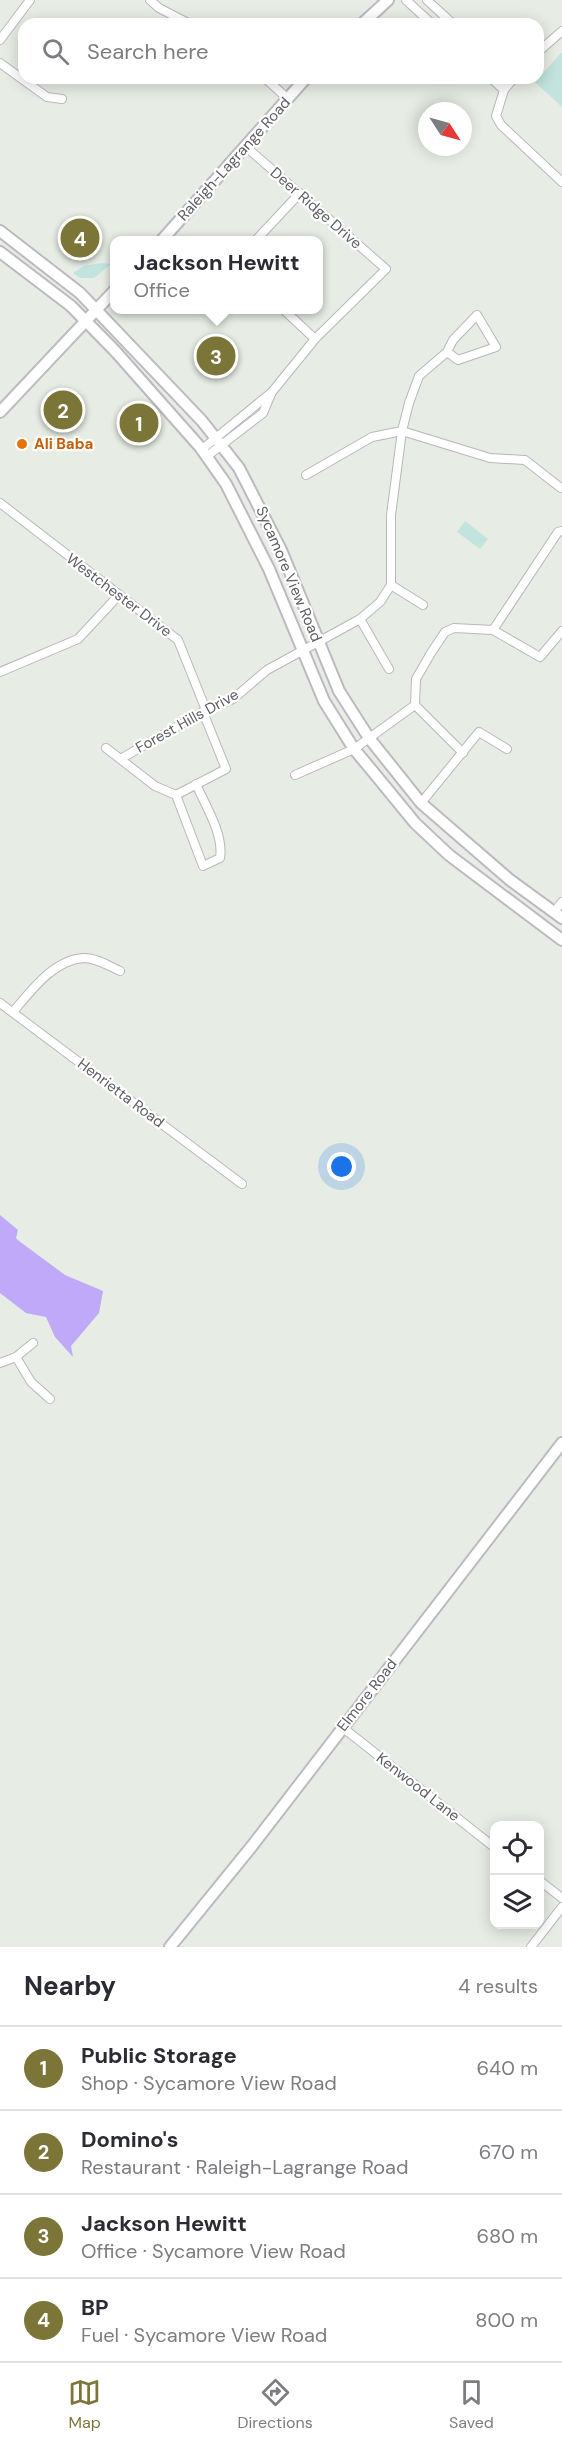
<!DOCTYPE html>
<html lang="en">
<head>
<meta charset="utf-8">
<style>
  body { margin:0; font-family:"DM Sans",sans-serif; background:#f2f2f3; color:#2b2b33 }
  .controls { position:absolute; right:18px; bottom:18px; display:grid; overflow:hidden; border-radius:12px; box-shadow:0 3px 15px #0003 }
  .controls button { width:54px; height:54px; display:grid; place-items:center; padding:0; border:0; border-bottom:2px solid #e1e1e2; background:#fff; color:#2b2b33; font:30px sans-serif }
  .compass { position:absolute; left:418px; top:102px; width:54px; height:54px; border-radius:50%; background:#fff; box-shadow:0 3px 15px #0003; rotate:126deg }
  .you { position:absolute; left:342px; top:1167px; width:21px; height:21px; margin:-15px; border:4px solid #fff; border-radius:50%; background:#1a73e8; box-shadow:0 0 0 9px #1a73e833 }
  .badge { display:grid; place-items:center; width:39px; height:39px; border-radius:50%; background:#7b7537; color:#fff; font-size:20px; font-weight:700 }
  .pin { position:absolute; translate:-50% -50%; border:3px solid #fff; box-shadow:0 2px 6px #0006 }
  .popup { position:absolute; left:110px; top:236px; width:213px; height:78px; box-sizing:border-box; display:grid; place-content:center; border-radius:12px; background:#fff; filter:drop-shadow(0 2px 4px #0005); font-size:20px; white-space:nowrap; color:#7c7c81 }
  .popup b { font-size:22px; color:#2b2b33 }
  .popup::after { content:''; position:absolute; left:50%; top:100%; margin-left:-12px; border:12px solid transparent; border-top-color:#fff }
  .list { margin:0; padding:0; list-style:none }
  h2 { display:flex; justify-content:space-between; align-items:center; height:78px; margin:0; padding:0 24px; font-size:26px }
  h2 small { font-size:20px; font-weight:400; color:#7c7c81 }
  .list li { display:grid; grid-template-columns:39px 1fr auto; gap:18px; align-items:center; box-sizing:border-box; height:84px; padding:0 24px; border-top:2px solid #e1e1e2 }
  .list b { display:block; font-size:22px; white-space:nowrap }
  .list p { margin:0; font-size:20px; white-space:nowrap; color:#7c7c81 }
  .list em { font-size:20px; font-style:normal; color:#7c7c81 }
  .icon { flex:none; width:33px; height:33px; fill:none; stroke:currentColor; stroke-width:2; stroke-linecap:round; stroke-linejoin:round }
  .map { position:relative; flex:none; width:562px; height:1947px; overflow:hidden }
  .search { position:absolute; background:#fff; box-shadow:0 3px 15px #0003; left:18px; right:18px; top:18px; height:66px; display:flex; align-items:center; gap:15px; box-sizing:border-box; padding:0 21px; border-radius:18px; color:#7c7c81; font-size:22px }
  .sheet { height:414px; background:#fff }
  nav { display:flex; justify-content:space-around; align-items:center; box-sizing:border-box; height:84px; border-top:2px solid #e1e1e2; background:#fff; font-size:16px; color:#7c7c81 }
  nav a { display:grid; justify-items:center; gap:3px }
  nav .on { color:#7b7537 }
  .map>svg:first-child { display:block }
  .green { fill:#c2e3de }
  .water { fill:#bfa9f8 }
  .lines { fill:none; stroke-linecap:round; stroke-linejoin:round }
  .street-casing { stroke:#b9b6bd; stroke-width:10 }
  .secondary-casing { stroke:#bdb9c1; stroke-width:14 }
  .street { stroke:#fff; stroke-width:8 }
  .secondary { stroke:#fff; stroke-width:10 }
  .food-dot { fill:#e8710a; stroke:#fff; stroke-width:2 }
  .labels { text-anchor:middle; dominant-baseline:central; stroke-width:4.5; stroke-linejoin:round; paint-order:stroke }
  .street-label { font-size:15px; fill:#5f5c63; stroke:#fff }
  .food-label { font-size:15px; font-weight:bold; fill:#c56008; stroke:#fff; text-anchor:start }
</style>
</head>
<body>
<div class="map">
<svg width="562" height="1947" viewBox="0 0 562 1947">
  <rect width="100%" height="100%" fill="#e7ede4"/>
  <g class="green">
    <polygon points="561,53 562,53 562,107 535,82"/>
    <polygon points="101,263 111,264 94,278 80,278 73,273 84,266"/>
    <polygon points="465,521 488,539 480,549 457,532"/>
  </g>
  <polygon class="water" points="0,1215 18,1230 16,1238 19,1241 65,1275 103,1291 99,1313 71,1346 73,1357 55,1337 46,1317 26,1313 0,1293"/>
  <g class="lines">
    <g class="street-casing">
      <g id="street">
        <polyline points="150,0 159,8 190,24"/>
        <polyline points="406,0 432,24"/>
        <polyline points="427,0 453,24"/>
        <polyline points="0,40 30,0"/>
        <polyline points="538,52 562,31"/>
        <polyline points="0,63 47,97 62,99"/>
        <polyline points="265,78 288,99"/>
        <polyline points="491,78 504,90"/>
        <polyline points="514,78 504,90 496,116 501,125 562,182"/>
        <polyline points="256,240 300,193"/>
        <polyline points="284,310 315,339"/>
        <polyline points="201,450 272,392 315,339 386,269 245,146"/>
        <polyline points="206,457 263,413 271,394"/>
        <polyline points="306,475 372,437 402,431 490,458 525,460 561,488"/>
        <polyline points="0,503 178,640 206,710"/>
        <polyline points="391,585 423,605"/>
        <polyline points="360,619 389,669"/>
        <polyline points="493,630 558,532 562,531"/>
        <polyline points="0,672 78,639 119,595"/>
        <polyline points="415,705 463,753"/>
        <path d="M106,748L155,786L176,795L203,866L220,858C224,834 205,805 196,784"/>
        <polyline points="122,758 206,710 233,699 267,670 360,619 380,602 391,585 391,515 402,431 409,403 419,376 447,352 458,360 496,347 477,315 453,340 447,352"/>
        <polyline points="295,775 354,749 415,705 416,679 431,653 445,632 454,628 493,630 540,657 562,631"/>
        <polyline points="176,795 226,769 203,712"/>
        <polyline points="421,803 479,732 507,749"/>
        <polyline points="554,912 562,902"/>
        <polyline points="0,1003 242,1184"/>
        <path d="M13,1012C30,992 54,959 84,958C96,958 109,966 120,971"/>
        <polyline points="16,1357 31,1382 50,1399"/>
        <polyline points="0,1363 16,1357 33,1343"/>
        <polyline points="342,1727 494,1847"/>
        <polyline points="540,1881 562,1898"/>
        <polyline points="531,1947 562,1907"/>
      </g>
    </g>
    <g class="secondary-casing">
      <g id="secondary">
        <polyline points="362,24 388,0"/>
        <polyline points="0,231 80,293 202,421 239,468 281,550 339,691 369,738 421,803 510,880 562,918"/>
        <polyline points="162,240 306,78"/>
        <polyline points="0,252 71,306 116,352 200,447 226,484 269,569 324,701 354,749 374,773 415,823 449,855 562,940"/>
        <polyline points="0,412 114,291"/>
        <polyline points="170,1947 252,1846 562,1443"/>
      </g>
    </g>
    <use href="#street" class="street"/>
    <use href="#secondary" class="secondary"/>
  </g>
  <circle class="food-dot" cx="22" cy="444" r="6"/>
  <g class="labels">
    <g class="street-label">
      <text transform="translate(234 159) rotate(-48)">Raleigh-Lagrange Road</text>
      <text transform="translate(316 208) rotate(41)">Deer Ridge Drive</text>
      <text transform="translate(289 574) rotate(67)">Sycamore View Road</text>
      <text transform="translate(119 595) rotate(37)">Westchester Drive</text>
      <text transform="translate(187 721) rotate(-29)">Forest Hills Drive</text>
      <text transform="translate(121 1093) rotate(37)">Henrietta Road</text>
      <text transform="translate(367 1695) rotate(-52)">Elmore Road</text>
      <text transform="translate(418 1787) rotate(38)">Kenwood Lane</text>
    </g>
    <g class="food-label">
      <text x="34" y="444">Ali Baba</text>
    </g>
  </g>
</svg>
<div class="controls">
<button><svg class="icon" aria-label="locate" viewBox="0 0 24 24"><circle cx="12" cy="12" r="6"/><path d="M12 2v4M12 18v4M2 12h4M18 12h4"/></svg></button>
<button><svg class="icon" aria-label="layers" viewBox="0 0 24 24"><path d="M12 4l9 5-9 5-9-5zM3 14l9 5 9-5"/></svg></button>
</div>
<svg class="compass" viewBox="-18 -18 36 36"><path d="M0-13l5 13h-10z" fill="#e53935"/><path d="M0 13l5-13h-10z" fill="#7c7c81"/></svg>
<div class="you"></div>
<div class="pin badge" style="left:139px;top:423px">1</div>
<div class="pin badge" style="left:63px;top:410px">2</div>
<div class="pin badge" style="left:216px;top:356px">3</div>
<div class="popup"><b>Jackson Hewitt</b>Office</div>
<div class="pin badge" style="left:80px;top:238px">4</div>
<div class="search"><svg class="icon" aria-label="search" viewBox="0 0 24 24"><circle cx="10" cy="10" r="6"/><path d="M15 15l6 6"/></svg>Search here</div>
</div>
<section class="sheet">
<h2>Nearby<small>4 results</small></h2>
<ul class="list">
<li><span class="badge">1</span><div><b>Public Storage</b><p>Shop · Sycamore View Road</p></div><em>640 m</em></li>
<li><span class="badge">2</span><div><b>Domino's</b><p>Restaurant · Raleigh-Lagrange Road</p></div><em>670 m</em></li>
<li><span class="badge">3</span><div><b>Jackson Hewitt</b><p>Office · Sycamore View Road</p></div><em>680 m</em></li>
<li><span class="badge">4</span><div><b>BP</b><p>Fuel · Sycamore View Road</p></div><em>800 m</em></li>
</ul>
</section>
<nav>
<a class="on"><svg class="icon" aria-label="map" viewBox="0 0 24 24"><path d="M3 6l6-2 6 2 6-2v14l-6 2-6-2-6 2zM9 4v14M15 6v14"/></svg>Map</a>
<a><svg class="icon" aria-label="directions" viewBox="0 0 24 24"><path d="M12 3l9 9-9 9-9-9zM9 14v-3h6M13 9l2 2-2 2"/></svg>Directions</a>
<a><svg class="icon" aria-label="saved" viewBox="0 0 24 24"><path d="M7 4h10v16l-5-4-5 4z"/></svg>Saved</a>
</nav>
</body>
</html>
